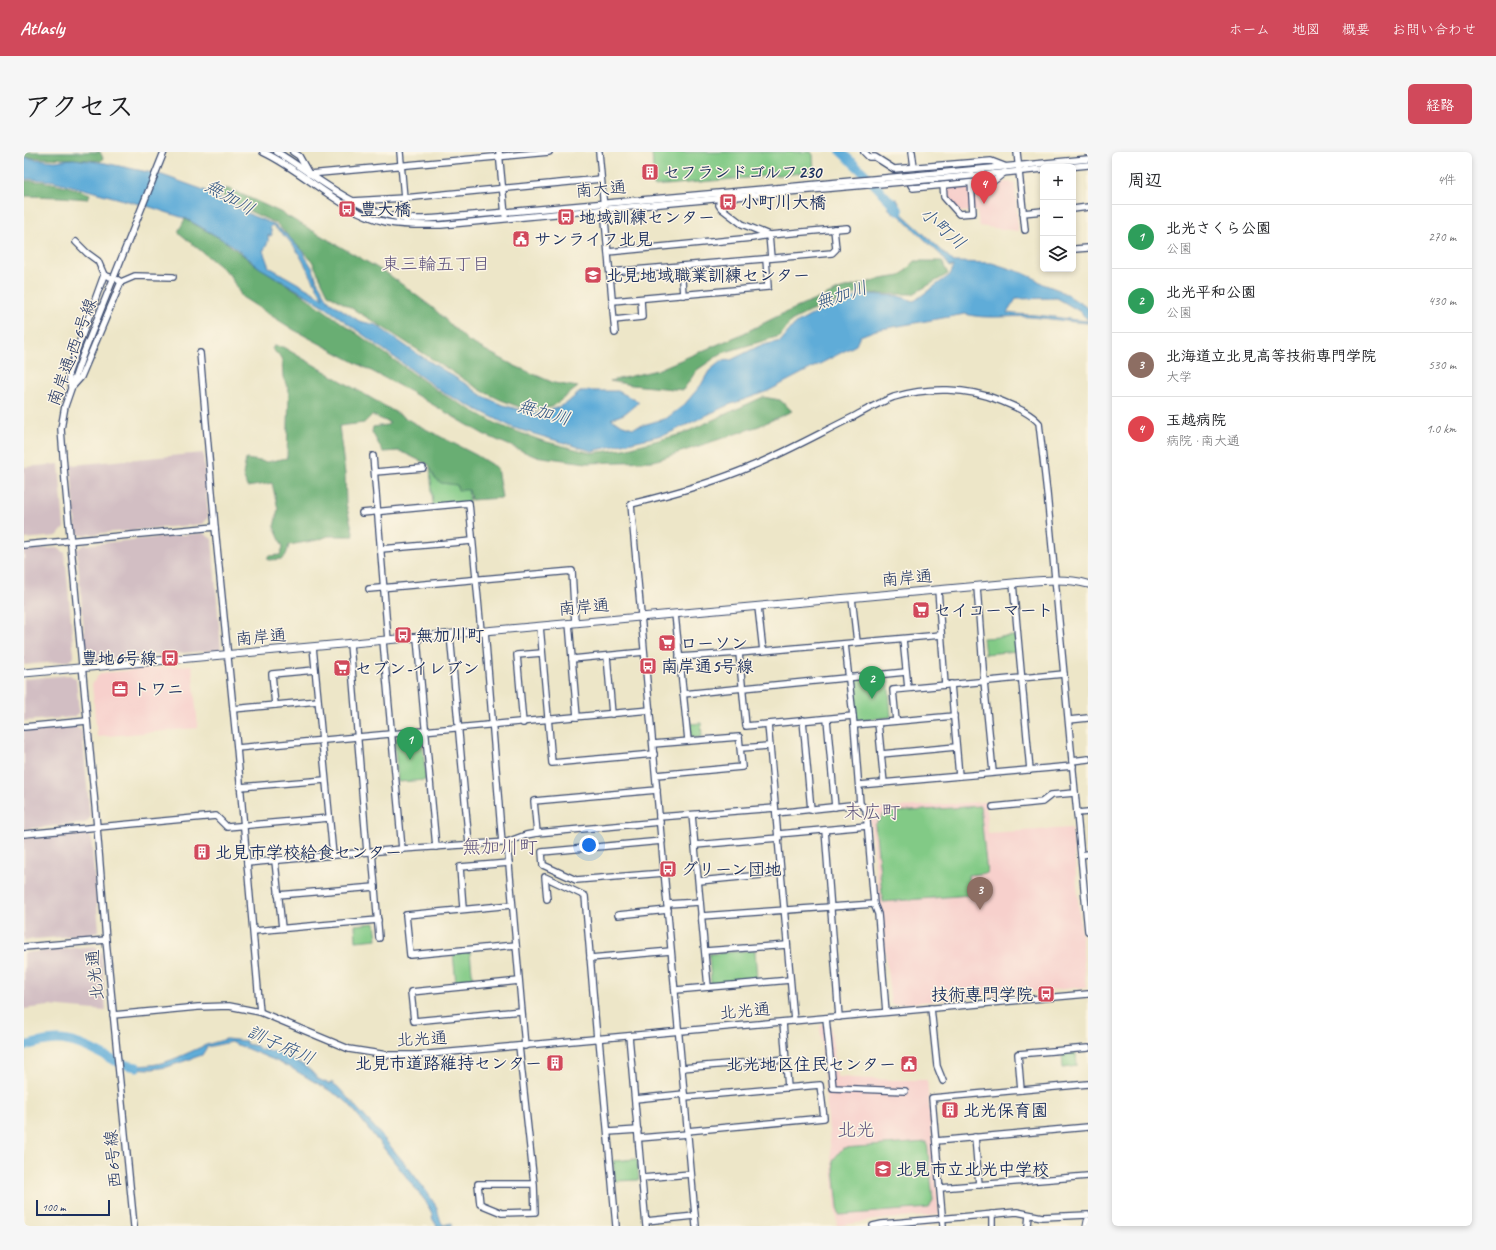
<!DOCTYPE html>
<html lang="ja">
<head>
<meta charset="utf-8">
<style>
  body { margin:0; font-family:Caveat,"Klee One",sans-serif; background:#f6f6f6; color:#202124 }
  .controls { position:absolute; right:12px; top:12px; display:grid; overflow:hidden; border-radius:6px; box-shadow:0 2px 6px #0003 }
  .controls button { width:36px; height:36px; display:grid; place-items:center; padding:0; border:0; border-bottom:1px solid #e0e0e0; background:#fff; color:#202124; font:20px sans-serif }
  .scale { position:absolute; left:12px; bottom:10px; width:74px; box-sizing:border-box; padding-left:4px; border:2px solid #1b2f5e; border-top:0; font-size:11px; line-height:14px; white-space:nowrap; color:#1b2f5e; -webkit-text-stroke:3px #fcf5e5; paint-order:stroke }
  .you { position:absolute; left:565px; top:693px; width:14px; height:14px; margin:-10px; border:3px solid #fff; border-radius:50%; background:#1a73e8; box-shadow:0 0 0 6px #1a73e833 }
  .badge { display:grid; place-items:center; width:26px; height:26px; border-radius:50%; background:#d1495b; color:#fff; font-size:13px; font-weight:700 }
  .pin { position:absolute; translate:-50% -33px; filter:drop-shadow(0 1px 2px #0008) }
  .pin::after { content:''; position:absolute; top:21px; width:14px; height:12px; background:inherit; clip-path:polygon(0 0,100% 0,50% 100%) }
  .list { margin:0; padding:0; list-style:none }
  h2 { display:flex; justify-content:space-between; align-items:center; height:52px; margin:0; padding:0 16px; font-size:17px }
  h2 small { font-size:13px; font-weight:400; color:#757577 }
  .list li { display:grid; grid-template-columns:26px 1fr auto; gap:12px; align-items:center; box-sizing:border-box; height:64px; padding:0 16px; border-top:1px solid #e0e0e0 }
  .list b { display:block; font-size:15px; white-space:nowrap }
  .list p { margin:0; font-size:13px; white-space:nowrap; color:#757577 }
  .list em { font-size:13px; font-style:normal; color:#757577 }
  .icon { flex:none; width:22px; height:22px; fill:none; stroke:currentColor; stroke-width:2; stroke-linecap:round; stroke-linejoin:round }
  .map { position:relative; flex:none; width:1064px; height:1074px; overflow:hidden; border-radius:6px }
  header { display:flex; align-items:center; gap:24px; box-sizing:border-box; height:56px; padding:0 20px; background:#d1495b; color:#fff }
  header strong { font-size:19px }
  nav { display:flex; gap:22px; margin-inline-start:auto; font-size:14px }
  .intro { display:flex; align-items:center; justify-content:space-between; box-sizing:border-box; height:96px; padding:0 24px }
  h1 { margin:0; font-size:28px }
  .button { padding:10px 18px; border-radius:6px; background:#d1495b; color:#fff; font-size:14px; font-weight:700 }
  main { display:flex; gap:24px; padding:0 24px }
  aside { flex:1; background:#fff; border-radius:6px; box-shadow:0 2px 6px #0003 }
  .map>svg:first-child { display:block }
  .built { fill:#f7d0cc }
  .industrial { fill:#d2bec3 }
  .green { fill:#82ca86; stroke:#4e7c72 }
  .forest { fill:#69ae73; stroke:#426e68 }
  .water { fill:#5eacd8; stroke:#3c6e9b; fill-rule:evenodd }
  .lines { fill:none; stroke-linecap:round; stroke-linejoin:round }
  .river { stroke:#5eacd8; stroke-width:9 }
  .minor-casing { stroke:#3a4a6e; stroke-width:8 }
  .major-casing { stroke:#3a4a6e; stroke-width:9 }
  .minor { stroke:#fff; stroke-width:5.5 }
  .major { stroke:#fff; stroke-width:7 }
  .minor-bridge-casing { stroke:#3a4a6e; stroke-width:8; stroke-linecap:butt }
  .minor-bridge { stroke:#fff; stroke-width:5.5 }
  .labels { text-anchor:middle; dominant-baseline:central; stroke-width:3; stroke-linejoin:round; paint-order:stroke }
  .poi-label { font-size:17px; font-weight:bold; fill:#1b2f5e; stroke:#fcf5e5; text-anchor:start }
  .street-label { font-size:17px; fill:#1b2f5e; stroke:#fcf5e5 }
  .water-label { font-size:18px; font-style:italic; fill:#2f5483; stroke:#fcf5e5 }
  .neighbourhood-label { font-size:18px; fill:#5e547e; stroke:#fcf5e5 }
  .quarter-label { font-size:19px; fill:#5e547e; stroke:#fcf5e5 }
</style>
</head>
<body>
<header>
<strong>Atlasly</strong>
<nav><a>ホーム</a><a>地図</a><a>概要</a><a>お問い合わせ</a></nav>
</header>
<div class="intro"><h1>アクセス</h1><a class="button">経路</a></div>
<main>
<div class="map">
<svg width="1064" height="1074" viewBox="0 0 1064 1074">
  <rect width="100%" height="100%" fill="#fcf5e5"/>
  <filter id="ink" filterUnits="userSpaceOnUse"><feTurbulence type="fractalNoise" baseFrequency=".025" numOctaves="2"/><feDisplacementMap in="SourceGraphic" scale="8" xChannelSelector="R" yChannelSelector="G"/><feConvolveMatrix kernelMatrix="1 2 1 2 8 2 1 2 1" color-interpolation-filters="sRGB"/></filter>
  <filter id="wash" filterUnits="userSpaceOnUse"><feTurbulence type="fractalNoise" baseFrequency=".012" numOctaves="4" result="noise"/><feDisplacementMap in="SourceGraphic" scale="16" xChannelSelector="R" yChannelSelector="G"/><feGaussianBlur stdDeviation="0.9" result="paint"/><feColorMatrix in="noise" values="0 0 0 0 0 0 0 0 0 0 0 0 0 0 0 0 0 1.4 0 .05"/><feComposite in="paint" operator="in"/></filter>
  <g filter="url(#wash)">
    <rect width="100%" height="100%" fill="#ede6c8"/>
    <g class="built">
      <polygon points="986,30 991,32 994,79 955,74 953,59 936,60 921,45 920,35"/>
      <polygon points="168,513 174,576 73,585 68,532 76,521"/>
      <polygon points="961,650 964,681 1048,676 1062,835 867,853 845,657"/>
      <polygon points="806,871 813,925 870,928 903,928 915,1063 850,1068 813,1074 796,873"/>
    </g>
    <g class="industrial">
      <polygon points="179,301 184,365 179,372 57,383 52,379 47,313"/>
      <polygon points="35,312 40,376 33,384 0,387 0,315"/>
      <polygon points="179,381 188,387 197,498 68,508 62,502 53,398 59,393"/>
      <polygon points="34,396 41,401 50,504 45,509 0,513 0,398"/>
      <polygon points="46,523 52,527 55,560 50,565 0,569 0,527"/>
      <polygon points="51,574 58,579 66,666 61,671 0,677 0,578"/>
      <polygon points="60,680 67,685 75,778 69,782 0,788 0,686"/>
      <polygon points="71,794 78,801 82,859 25,854 0,857 0,801"/>
    </g>
    <g class="green">
      <polygon points="628,0 787,0 789,3 790,20 630,34"/>
      <polygon points="406,315 444,328 445,351 409,354"/>
      <polygon points="991,484 993,499 961,502 959,486"/>
      <polygon points="864,524 867,565 833,569 832,567 828,529 830,527"/>
      <polygon points="677,571 678,585 669,586 666,584 665,572"/>
      <polygon points="396,583 398,585 402,628 374,630 370,587 373,584"/>
      <polygon points="956,654 963,721 944,723 946,743 859,750 851,673 861,661"/>
      <polygon points="351,771 353,787 332,789 331,773"/>
      <polygon points="731,798 733,828 687,832 685,802"/>
      <polygon points="446,800 449,830 432,832 429,801"/>
      <polygon points="1052,900 1053,914 1039,916 1038,901"/>
      <polygon points="903,990 909,1048 905,1056 815,1063 809,1008 819,996"/>
      <polygon points="613,1007 615,1028 591,1029 589,1009"/>
    </g>
    <g class="forest">
      <path d="M0,0H76L79,6L77,9C51,6 26,7 0,5Z"/>
      <path d="M0,29C22,28 45,34 66,42L64,47L36,45L0,44Z"/>
      <polygon points="186,36 206,37 256,60 364,122 409,156 444,189 491,214 530,231 554,235 528,255 506,259 477,248 458,239 352,171 304,142 288,109 253,72 221,57"/>
      <polygon points="161,67 199,88 233,114 276,141 418,242 475,273 519,289 567,301 600,297 658,282 739,245 756,248 768,259 735,274 630,309 563,311 510,304 459,282 387,240 270,178 218,145 205,122 154,80"/>
      <polygon points="891,109 918,109 924,122 889,142 856,142 837,140 785,160 767,169 756,184 698,201 673,218 659,238 608,233 586,229 633,218 716,183 758,162 817,137 857,127 876,124"/>
      <path d="M250,194L259,195L390,271L452,303L473,316L478,346L447,348L445,338H434L433,333L417,331L411,326L405,313L376,299L359,300L348,280L349,275L363,273L366,271L348,263L340,271L315,274L321,322L322,352L330,384H304L294,388L265,393C261,409 260,407 244,408V404L256,403L259,395L250,375L254,357L248,331L223,335L219,323L222,307L243,310L263,306L265,239L259,225L258,209L255,204L248,197Z"/>
    </g>
    <g class="water">
      <path d="M0,6L31,9L49,7L81,11L138,23L180,38L229,64L249,72L263,83L277,98L289,117L293,129L305,149L335,169L352,173L389,199L445,234L457,243L476,252L510,262L525,259L543,251L557,239H594L615,250L600,262L587,267L599,273L609,276L643,266L660,253L677,233L685,219L697,209L707,208L735,194L757,189L770,173L786,164L815,151L842,142L874,144L890,149L926,123L930,114L926,115L918,104L874,62L868,60L863,55L872,46L875,51L874,55L875,59L930,110L968,111L999,121L1010,126L1019,132L1035,138L1064,156V168L1055,159L1033,146L992,147L983,161C993,163 1002,162 1011,163C1029,164 1046,168 1064,169V171C1044,170 1025,166 1006,165C984,163 963,168 941,162L852,178L836,184L832,193L744,239L702,254L643,282L568,299L490,276L418,240L297,152L236,116L208,93L163,67L126,55L30,29L9,27H0ZM248,73L263,86L274,100L299,146L245,115L239,99C243,94 245,89 244,83L247,84L248,82L246,75Z"/>
      <path d="M202,887L222,889V892L233,894L237,898L250,899L278,912L288,920L294,927L305,932L307,930L314,935L352,977L383,1014L403,1040L412,1054L417,1070L420,1073L426,1071L428,1074H413L408,1066L409,1064L402,1050L325,952L318,946L267,916L250,908L207,890L183,895L178,903L143,915L128,917L102,916V912C135,918 153,905 182,893C188,891 196,889 202,887Z"/>
    </g>
    <g class="lines">
      <g class="river">
        <polyline points="817,0 841,22 875,59"/>
        <path d="M0,894C13,891 29,886 43,889C68,893 87,912 113,915"/>
      </g>
    </g>
  </g>
  <g filter="url(#ink)">
    <g class="lines">
      <g class="minor-casing">
        <g id="minor">
          <path d="M239,0C282,20 315,59 362,70C380,74 398,73 417,73L752,41"/>
          <path d="M253,0C292,24 329,58 377,66C390,68 403,67 416,66L752,36"/>
          <polyline points="269,0 275,4 284,20"/>
          <polyline points="376,0 382,69"/>
          <polyline points="475,0 481,63"/>
          <polyline points="575,0 591,181"/>
          <polyline points="840,0 845,5 851,5 870,17 967,9 980,14"/>
          <polyline points="888,0 890,15"/>
          <polyline points="993,0 1001,78"/>
          <polyline points="1044,15 1064,13"/>
          <polyline points="968,16 1064,7"/>
          <polyline points="285,22 525,0"/>
          <polyline points="968,22 1019,17"/>
          <polyline points="886,25 887,33 889,36 971,28 981,20"/>
          <polyline points="919,33 920,45 935,62 949,61 947,30"/>
          <polyline points="696,44 695,53 697,56 718,72 745,83 823,76"/>
          <polyline points="328,49 380,46 577,27"/>
          <polyline points="1049,57 1064,55"/>
          <polyline points="999,61 1019,59"/>
          <polyline points="52,90 63,101 74,109 80,123 86,125"/>
          <polyline points="1051,97 1064,96"/>
          <polyline points="584,100 728,86 745,83 747,106"/>
          <polyline points="657,114 659,143"/>
          <polyline points="586,120 808,101 812,97 810,77"/>
          <polyline points="94,128 97,130 111,124 149,125"/>
          <polyline points="589,149 744,135 742,107"/>
          <polyline points="590,168 618,165 617,147"/>
          <polyline points="176,201 191,375 213,596 236,860"/>
          <polyline points="49,234 57,225 97,130"/>
          <polyline points="47,235 44,222 80,123"/>
          <polyline points="349,304 364,488"/>
          <polyline points="351,320 399,316"/>
          <polyline points="338,361 445,351 457,479"/>
          <polyline points="0,393 191,375"/>
          <polyline points="357,397 448,389"/>
          <polyline points="989,431 1006,618"/>
          <polyline points="953,435 960,529 969,620"/>
          <polyline points="345,437 548,419 551,471"/>
          <polyline points="914,438 921,533"/>
          <polyline points="828,446 833,490"/>
          <polyline points="734,455 739,499"/>
          <polyline points="651,462 664,588"/>
          <polyline points="545,471 553,565"/>
          <polyline points="516,474 528,611 630,602"/>
          <polyline points="461,479 478,691"/>
          <polyline points="426,482 445,692"/>
          <polyline points="393,486 412,695"/>
          <polyline points="879,487 884,536"/>
          <polyline points="359,489 378,697"/>
          <polyline points="326,492 343,700"/>
          <polyline points="821,492 830,573 836,652 842,657 850,752 854,762 862,860"/>
          <polyline points="289,495 309,703"/>
          <polyline points="715,501 722,574 829,564"/>
          <polyline points="583,504 588,562"/>
          <polyline points="655,505 715,501 917,483"/>
          <polyline points="548,507 620,500"/>
          <polyline points="927,532 935,624"/>
          <polyline points="659,542 882,520"/>
          <polyline points="251,553 248,522 291,518"/>
          <polyline points="209,557 294,549"/>
          <polyline points="803,567 811,655"/>
          <polyline points="779,568 787,658"/>
          <polyline points="1045,568 1064,566"/>
          <polyline points="872,569 869,538 1040,522"/>
          <polyline points="499,571 493,503 518,501"/>
          <polyline points="854,571 860,631"/>
          <polyline points="744,572 770,869"/>
          <polyline points="830,573 930,564"/>
          <polyline points="0,575 63,569"/>
          <polyline points="629,592 715,585 718,615 632,623"/>
          <polyline points="213,596 626,558"/>
          <polyline points="717,596 745,594"/>
          <polyline points="857,602 932,595"/>
          <polyline points="1048,609 1064,607"/>
          <polyline points="835,633 1049,614"/>
          <polyline points="216,635 301,628"/>
          <polyline points="969,655 1018,650 1027,643 1051,641"/>
          <polyline points="752,661 836,652"/>
          <polyline points="1053,661 1064,660"/>
          <polyline points="668,663 684,835"/>
          <polyline points="635,665 751,656"/>
          <polyline points="801,678 815,865"/>
          <polyline points="513,681 510,649 633,638"/>
          <polyline points="0,682 192,664 203,675 305,666"/>
          <polyline points="754,682 843,674"/>
          <polyline points="638,689 518,700 519,713 552,728 640,721"/>
          <polyline points="483,690 501,894"/>
          <polyline points="671,693 755,686"/>
          <polyline points="348,699 355,786"/>
          <polyline points="1057,703 1064,702"/>
          <polyline points="251,709 258,776"/>
          <polyline points="223,711 378,697 483,690 502,683 513,681 636,670"/>
          <polyline points="675,729 757,721"/>
          <polyline points="254,743 351,735"/>
          <polyline points="523,747 521,725 561,744 573,887"/>
          <polyline points="643,752 676,750"/>
          <polyline points="488,753 382,763 386,803 492,793"/>
          <polyline points="439,756 436,715 485,711"/>
          <polyline points="594,763 644,758"/>
          <polyline points="677,764 850,752"/>
          <polyline points="230,779 354,768"/>
          <polyline points="0,795 82,788"/>
          <polyline points="681,799 763,793"/>
          <polyline points="566,806 647,799"/>
          <polyline points="495,829 387,840 390,869 497,859"/>
          <polyline points="652,838 766,828"/>
          <polyline points="907,856 913,914 919,929"/>
          <polyline points="89,863 174,855 205,854 236,860 325,897 363,903 394,903 1064,842"/>
          <polyline points="802,866 809,936 881,939"/>
          <polyline points="759,870 764,936"/>
          <polyline points="605,884 622,1074"/>
          <polyline points="575,887 592,1074"/>
          <polyline points="495,894 510,1032 511,1060 478,1061 456,1052 454,1032 510,1032"/>
          <polyline points="658,916 762,907"/>
          <polyline points="997,938 994,902 1064,896"/>
          <polyline points="661,945 796,933 800,966 663,979"/>
          <polyline points="611,947 660,942"/>
          <polyline points="584,980 614,978"/>
          <polyline points="951,985 955,1033"/>
          <polyline points="615,986 664,982"/>
          <polyline points="912,989 1064,975"/>
          <polyline points="618,1026 667,1022"/>
          <polyline points="916,1036 1064,1024"/>
          <polyline points="968,1062 968,1074"/>
          <polyline points="622,1069 671,1064"/>
          <polyline points="110,1074 82,788 73,675 41,329 37,277 41,254 58,205 140,0"/>
          <path d="M672,1074L607,352C649,342 689,331 728,314C763,300 796,281 829,265C842,258 856,250 870,245C903,235 944,235 977,249C991,255 1005,260 1015,271L1023,341L1064,779"/>
          <polyline points="849,1074 858,1072 993,1060 1018,1065 1064,1063"/>
          <polyline points="919,1074 908,946 1064,932"/>
          <polyline points="1004,1074 1005,1063"/>
        </g>
      </g>
      <g class="major-casing">
        <g id="major">
          <path d="M0,521L989,431C1014,429 1039,425 1064,432"/>
          <polyline points="1063,1074 1064,1069"/>
        </g>
      </g>
      <use href="#minor" class="minor"/>
      <use href="#major" class="major"/>
      <g class="minor-bridge-casing">
        <g id="minor-bridge">
          <polyline points="752,36 968,16"/>
          <polyline points="752,41 968,22"/>
        </g>
      </g>
      <use href="#minor-bridge" class="minor-bridge"/>
    </g>
  </g>
  <defs>
    <g id="building-square" transform="scale(0.9)"><rect x="-9" y="-9" width="18" height="18" rx="4" fill="#d1495b" stroke="#fcf5e5"/><path d="M-4-6H4V6H1V3H-1V6H-4ZM-2.5-4.3h1.7v1.8h-1.7ZM.8-4.3h1.7v1.8H.8ZM-2.5-1h1.7V.8h-1.7ZM.8-1h1.7V.8H.8Z" fill="#fff"/></g>
    <g id="bus-square" transform="scale(0.9)"><rect x="-9" y="-9" width="18" height="18" rx="4" fill="#d1495b" stroke="#fcf5e5"/><path d="M-5-6H5V4H4V6H2V4H-2V6H-4V4H-5ZM-3.5-4V0h7V-4ZM-3.5 1.2v1.5H-2V1.2ZM2 1.2v1.5H3.5V1.2Z" fill="#fff"/></g>
    <g id="civic-square" transform="scale(0.9)"><rect x="-9" y="-9" width="18" height="18" rx="4" fill="#d1495b" stroke="#fcf5e5"/><path d="M-.6-6.5H3V-4.5H.6V-3L4-1V1h2V6H-6V1h2V-1L-.6-3ZM-1.2 2.5V6h2.4V2.5Z" fill="#fff"/></g>
    <g id="university-square" transform="scale(0.9)"><rect x="-9" y="-9" width="18" height="18" rx="4" fill="#d1495b" stroke="#fcf5e5"/><path d="M0-5L7-2L0 1L-7-2ZM-4 1L0 2.5L4 1V4Q0 6-4 4Z" fill="#fff"/></g>
    <g id="supermarket-square" transform="scale(0.9)"><rect x="-9" y="-9" width="18" height="18" rx="4" fill="#d1495b" stroke="#fcf5e5"/><path d="M-6-5.5h2.5l.6 2H6L4.5 2H-2.5L-4.4-4H-6ZM-1.5 3.2a1.3 1.3 0 1 0 .1 0ZM3 3.2a1.3 1.3 0 1 0 .1 0Z" fill="#fff"/></g>
    <g id="office-square" transform="scale(0.9)"><rect x="-9" y="-9" width="18" height="18" rx="4" fill="#d1495b" stroke="#fcf5e5"/><path d="M-6-3h4V-5.5h4V-3h4V5H-6ZM-1-4.5V-3h2v-1.5ZM-6 0V1H6V0Z" fill="#fff"/></g>
    <g id="school-square" transform="scale(0.9)"><rect x="-9" y="-9" width="18" height="18" rx="4" fill="#d1495b" stroke="#fcf5e5"/><path d="M0-5L7-2L0 1L-7-2ZM-4 1L0 2.5L4 1V4Q0 6-4 4Z" fill="#fff"/></g>
  </defs>
  <g fill-rule="evenodd">
    <use href="#building-square" x="626" y="20"/>
    <use href="#bus-square" x="704" y="50"/>
    <use href="#bus-square" x="323" y="57"/>
    <use href="#bus-square" x="542" y="65"/>
    <use href="#civic-square" x="497" y="87"/>
    <use href="#university-square" x="569" y="123"/>
    <use href="#supermarket-square" x="897" y="458"/>
    <use href="#bus-square" x="379" y="483"/>
    <use href="#supermarket-square" x="643" y="491"/>
    <use href="#bus-square" x="146" y="506"/>
    <use href="#bus-square" x="624" y="514"/>
    <use href="#supermarket-square" x="318" y="516"/>
    <use href="#office-square" x="96" y="537"/>
    <use href="#building-square" x="178" y="700"/>
    <use href="#bus-square" x="644" y="717"/>
    <use href="#bus-square" x="1022" y="842"/>
    <use href="#building-square" x="531" y="911"/>
    <use href="#civic-square" x="885" y="912"/>
    <use href="#building-square" x="926" y="958"/>
    <use href="#school-square" x="859" y="1017"/>
  </g>
  <g class="labels">
    <g class="poi-label">
      <text x="639" y="20">セフランドゴルフ230</text>
      <text x="717" y="50">小町川大橋</text>
      <text x="336" y="57">豊大橋</text>
      <text x="555" y="65">地域訓練センター</text>
      <text x="510" y="87">サンライフ北見</text>
      <text x="582" y="123">北見地域職業訓練センター</text>
      <text x="910" y="458">セイコーマート</text>
      <text x="392" y="483">無加川町</text>
      <text x="656" y="491">ローソン</text>
      <text x="133" y="506" text-anchor="end">豊地6号線</text>
      <text x="637" y="514">南岸通5号線</text>
      <text x="331" y="516">セブン-イレブン</text>
      <text x="109" y="537">トワニ</text>
      <text x="191" y="700">北見市学校給食センター</text>
      <text x="657" y="717">グリーン団地</text>
      <text x="1009" y="842" text-anchor="end">技術専門学院</text>
      <text x="518" y="911" text-anchor="end">北見市道路維持センター</text>
      <text x="872" y="912" text-anchor="end">北光地区住民センター</text>
      <text x="939" y="958">北光保育園</text>
      <text x="872" y="1017">北見市立北光中学校</text>
    </g>
    <g class="street-label">
      <text transform="translate(577 37) rotate(-5)">南大通</text>
      <text transform="translate(48 200) rotate(-70)">南岸通;西6号線</text>
      <text transform="translate(883 426) rotate(-5)">南岸通</text>
      <text transform="translate(560 455) rotate(-5)">南岸通</text>
      <text transform="translate(237 485) rotate(-5)">南岸通</text>
      <text transform="translate(71 823) rotate(-96)">北光通</text>
      <text transform="translate(721 859) rotate(-5)">北光通</text>
      <text transform="translate(398 887) rotate(-3)">北光通</text>
      <text transform="translate(89 1007) rotate(-95)">西6号線</text>
    </g>
    <g class="water-label">
      <text transform="translate(206 45) rotate(30)">無加川</text>
      <text transform="translate(919 76) rotate(41)">小町川</text>
      <text transform="translate(817 143) rotate(-18)">無加川</text>
      <text transform="translate(520 260) rotate(16)">無加川</text>
      <text transform="translate(257 893) rotate(24)">訓子府川</text>
    </g>
    <g class="neighbourhood-label">
      <text x="412" y="112">東三輪五丁目</text>
    </g>
    <g class="quarter-label">
      <text x="848" y="660">末広町</text>
      <text x="476" y="695">無加川町</text>
      <text x="832" y="978">北光</text>
    </g>
  </g>
</svg>
<div class="controls">
<button>+</button>
<button>−</button>
<button><svg class="icon" aria-label="layers" viewBox="0 0 24 24"><path d="M12 4l9 5-9 5-9-5zM3 14l9 5 9-5"/></svg></button>
</div>
<div class="scale">100 m</div>
<div class="you"></div>
<div class="pin badge" style="left:386px;top:608px;background:#2e9e5b">1</div>
<div class="pin badge" style="left:848px;top:547px;background:#2e9e5b">2</div>
<div class="pin badge" style="left:956px;top:758px;background:#8d6e63">3</div>
<div class="pin badge" style="left:960px;top:52px;background:#e0444e">4</div>
</div>
<aside>
<h2>周辺<small>4件</small></h2>
<ul class="list">
<li><span class="badge" style="background:#2e9e5b">1</span><div><b>北光さくら公園</b><p>公園</p></div><em>270 m</em></li>
<li><span class="badge" style="background:#2e9e5b">2</span><div><b>北光平和公園</b><p>公園</p></div><em>430 m</em></li>
<li><span class="badge" style="background:#8d6e63">3</span><div><b>北海道立北見高等技術専門学院</b><p>大学</p></div><em>530 m</em></li>
<li><span class="badge" style="background:#e0444e">4</span><div><b>玉越病院</b><p>病院 · 南大通</p></div><em>1.0 km</em></li>
</ul>
</aside>
</main>
</body>
</html>
